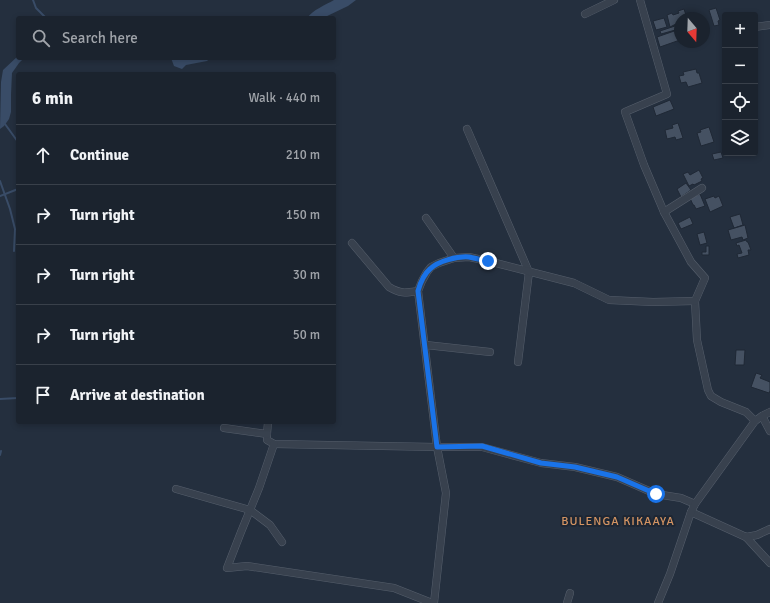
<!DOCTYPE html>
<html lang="en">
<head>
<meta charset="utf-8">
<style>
  body { margin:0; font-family:Signika,sans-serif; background:#242b36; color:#f1f3f6 }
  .controls { position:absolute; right:12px; top:12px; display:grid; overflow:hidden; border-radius:4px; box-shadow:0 2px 6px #0003 }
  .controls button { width:36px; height:36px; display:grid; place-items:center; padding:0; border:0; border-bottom:1px solid #39404a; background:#1b232e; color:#f1f3f6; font:20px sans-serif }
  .compass { position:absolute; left:674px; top:12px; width:36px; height:36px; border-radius:50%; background:#1b232e; box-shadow:0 2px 6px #0003; rotate:161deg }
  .stop { position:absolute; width:12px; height:12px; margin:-9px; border:3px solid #1a73e8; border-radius:50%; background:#fff }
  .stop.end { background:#1a73e8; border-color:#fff; box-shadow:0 1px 4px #0008 }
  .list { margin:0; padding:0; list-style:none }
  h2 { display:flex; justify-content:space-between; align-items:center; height:52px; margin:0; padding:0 16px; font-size:17px }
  h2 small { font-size:13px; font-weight:400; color:#a0a4aa }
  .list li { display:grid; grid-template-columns:26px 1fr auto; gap:12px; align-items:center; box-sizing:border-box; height:60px; padding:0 16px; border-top:1px solid #39404a }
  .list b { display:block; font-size:15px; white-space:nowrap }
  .list em { font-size:13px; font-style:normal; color:#a0a4aa }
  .icon { flex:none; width:22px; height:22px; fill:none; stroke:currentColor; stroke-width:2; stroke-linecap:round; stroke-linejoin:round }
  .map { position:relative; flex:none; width:770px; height:603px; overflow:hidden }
  .search { position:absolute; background:#1b232e; box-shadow:0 2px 6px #0003; left:16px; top:16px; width:320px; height:44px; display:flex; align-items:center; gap:10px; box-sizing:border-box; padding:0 14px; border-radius:4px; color:#a0a4aa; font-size:15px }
  .panel { position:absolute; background:#1b232e; box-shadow:0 2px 6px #0003; left:16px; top:72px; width:320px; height:352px; border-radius:4px }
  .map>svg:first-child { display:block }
  .water { fill:#394c67 }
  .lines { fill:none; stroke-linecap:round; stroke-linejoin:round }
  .stream { stroke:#394c67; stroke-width:2 }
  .building { fill:#455162; stroke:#1f2835 }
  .minor-casing { stroke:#565f6c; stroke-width:8 }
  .minor { stroke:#38414e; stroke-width:7 }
  .route { stroke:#1a73e8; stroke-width:5 }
  .labels { text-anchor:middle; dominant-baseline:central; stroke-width:4; stroke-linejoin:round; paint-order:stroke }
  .quarter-label { font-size:12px; letter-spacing:1px; fill:#d59563; stroke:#1d2633 }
</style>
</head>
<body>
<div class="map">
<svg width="770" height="603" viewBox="0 0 770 603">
  <rect width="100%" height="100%" fill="#242f3e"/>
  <g class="water">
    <path d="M334,0H356L348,6L323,18H307C313,10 325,5 334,0Z"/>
    <polygon points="18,56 18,58 24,58 19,63 12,73 11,95 11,112 9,119 4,126 0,129 1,82 3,70"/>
    <polygon points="171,58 210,58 207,61 186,65 182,69 174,66"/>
  </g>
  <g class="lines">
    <g class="stream">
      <polyline points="33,0 36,8 46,18"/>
      <polyline points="5,124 18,142"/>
      <polyline points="0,181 10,209 15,229 14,251"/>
      <polyline points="0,196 18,189"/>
      <polyline points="0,399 18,398"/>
      <polyline points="0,455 1,451"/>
    </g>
  </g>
  <g class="building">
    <polygon points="716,8 720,20 718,21 719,25 714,26 709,10"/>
    <polygon points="684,9 687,18 680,18 680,22 670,27 667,15 672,13 673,15 679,13 678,11"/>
    <polygon points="664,18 667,27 656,30 653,21"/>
    <polygon points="678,25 679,29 661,34 660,31"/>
    <polygon points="680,29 680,40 660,47 657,37"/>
    <polygon points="696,69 697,73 699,73 702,83 688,87 686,82 681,83 679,76 684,75 683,72"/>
    <polygon points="670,100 674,109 656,116 653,107"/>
    <polygon points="678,123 683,138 676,140 675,137 667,139 665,130 673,128 672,125"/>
    <polygon points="709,127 714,142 701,146 697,133 701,132 700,130"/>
    <polygon points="721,152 723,158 714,160 712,154"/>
    <polygon points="699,170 703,178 701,179 702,181 694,185 693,184 689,186 683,174 688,172 690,175"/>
    <polygon points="686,183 691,190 681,197 677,189"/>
    <polygon points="700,194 705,206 696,209 694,205 693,205 690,198"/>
    <polygon points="714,196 715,198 719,196 723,206 710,212 705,199"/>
    <polygon points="740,214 743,225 734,228 730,217"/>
    <polygon points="690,217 693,224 681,229 678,223"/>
    <polygon points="745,225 748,238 743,240 742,237 731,240 728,230"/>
    <polygon points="704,232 707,243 700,245 697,234"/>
    <polygon points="746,240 747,242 748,242 751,250 748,250 749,255 738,258 737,254 742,253 739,245 737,246 736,243"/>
    <polygon points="706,246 709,246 709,255 702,255 702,252 706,252"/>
    <polygon points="736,350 745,350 744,365 735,365"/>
    <polygon points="756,373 762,375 760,378 770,382 770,391 769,393 751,387"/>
  </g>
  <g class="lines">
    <g class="minor-casing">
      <g id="minor">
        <polyline points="640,0 667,94 625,112 644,165 664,212 691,262 705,278 695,301 697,340 708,390 711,396 721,402 746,412 755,421"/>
        <polyline points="585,14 614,0"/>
        <polyline points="755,27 770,25"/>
        <polyline points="467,129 529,272 518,362"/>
        <polyline points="664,212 702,188"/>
        <polyline points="426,218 454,258"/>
        <path d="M352,243L389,287C401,294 405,293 418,291"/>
        <polyline points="426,345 490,352"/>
        <polyline points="762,416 770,431"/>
        <polyline points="268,422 267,434 267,440 274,444 437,447 482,447 541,463 575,467 617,477 656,494 681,498 695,504"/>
        <polyline points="224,428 267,434"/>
        <polyline points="274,444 259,488 241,532 227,568 247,566 394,588 432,603"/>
        <polyline points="176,489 250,510 270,525 282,542"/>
        <polyline points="691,512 746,537 757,535 770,529"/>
        <polyline points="746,537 770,563"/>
        <polyline points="434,603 446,493 437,447 418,291 422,281 427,272 431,267 439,263 454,258 469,257 488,261 574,283 609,300 653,302 695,301"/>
        <polyline points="567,603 570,593"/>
        <polyline points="658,603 670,574 691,512 695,504 755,421 762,416 770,412"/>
      </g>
    </g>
    <use href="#minor" class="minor"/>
  </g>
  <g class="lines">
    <path class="route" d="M488,261C481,260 475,258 469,257C458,256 438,261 430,269C424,274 420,284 418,291L437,447L482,446L541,463L575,467L617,477L656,494"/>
  </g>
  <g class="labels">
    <g class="quarter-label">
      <text x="618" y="521">BULENGA KIKAAYA</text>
    </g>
  </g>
</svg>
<div class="controls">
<button>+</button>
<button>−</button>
<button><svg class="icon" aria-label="locate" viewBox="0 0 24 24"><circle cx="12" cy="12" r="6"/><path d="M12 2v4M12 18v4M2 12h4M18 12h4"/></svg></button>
<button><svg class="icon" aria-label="layers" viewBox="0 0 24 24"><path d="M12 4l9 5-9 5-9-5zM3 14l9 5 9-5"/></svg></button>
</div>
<svg class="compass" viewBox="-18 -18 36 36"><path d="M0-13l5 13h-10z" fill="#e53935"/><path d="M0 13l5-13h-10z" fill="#a0a4aa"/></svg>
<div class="stop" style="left:656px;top:494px"></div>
<div class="stop end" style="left:488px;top:261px"></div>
<div class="search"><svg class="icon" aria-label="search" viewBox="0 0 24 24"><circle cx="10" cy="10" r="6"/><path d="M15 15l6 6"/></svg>Search here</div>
<section class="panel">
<h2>6 min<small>Walk · 440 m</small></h2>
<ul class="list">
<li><svg class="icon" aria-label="ahead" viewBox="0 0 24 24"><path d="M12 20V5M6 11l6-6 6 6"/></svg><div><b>Continue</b></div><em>210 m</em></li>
<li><svg class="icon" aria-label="right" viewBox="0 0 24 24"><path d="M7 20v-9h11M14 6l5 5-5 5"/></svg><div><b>Turn right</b></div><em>150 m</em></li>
<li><svg class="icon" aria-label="right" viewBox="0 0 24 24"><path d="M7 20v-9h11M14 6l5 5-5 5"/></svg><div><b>Turn right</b></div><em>30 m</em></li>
<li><svg class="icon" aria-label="right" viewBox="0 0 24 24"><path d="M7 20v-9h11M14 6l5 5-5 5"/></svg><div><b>Turn right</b></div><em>50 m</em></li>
<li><svg class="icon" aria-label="arrive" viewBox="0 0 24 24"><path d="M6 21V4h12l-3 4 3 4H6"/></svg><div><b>Arrive at destination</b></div></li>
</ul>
</section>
</div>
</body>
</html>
